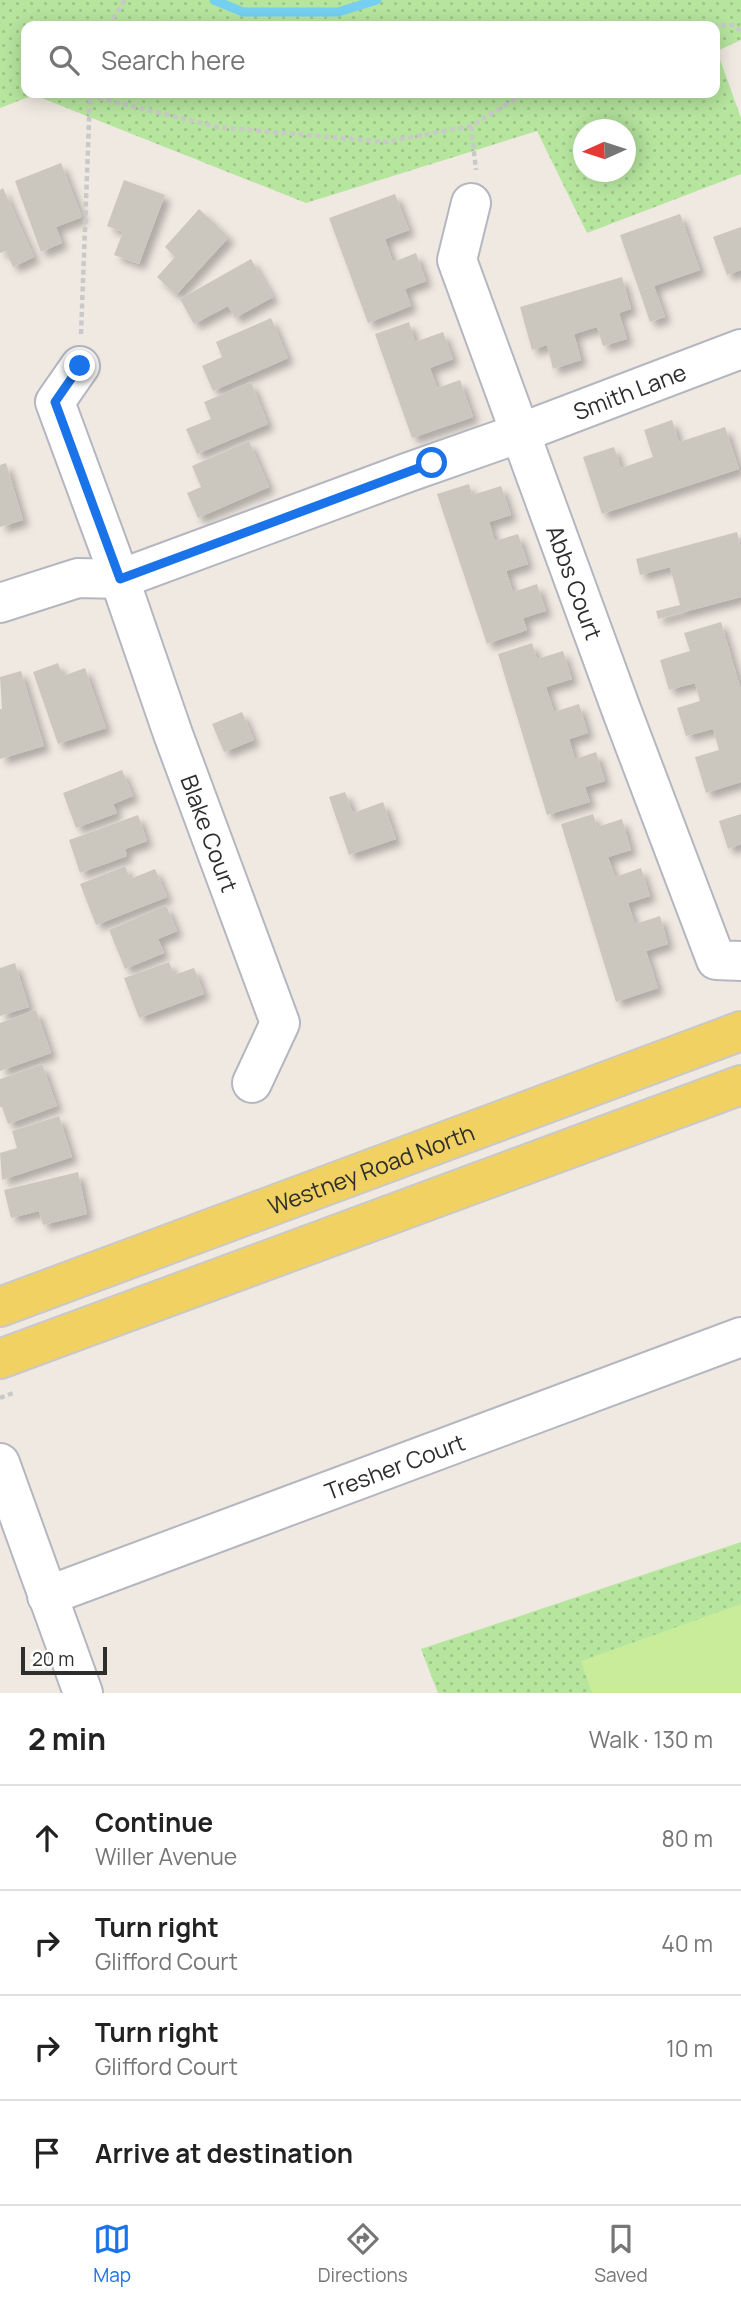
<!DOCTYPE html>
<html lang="en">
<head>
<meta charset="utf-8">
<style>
  body { margin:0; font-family:Manrope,sans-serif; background:#f6f6f6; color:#222 }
  .compass { position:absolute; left:573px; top:119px; width:63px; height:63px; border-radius:50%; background:#fff; box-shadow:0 4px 18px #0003; rotate:267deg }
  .scale { position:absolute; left:21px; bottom:18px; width:86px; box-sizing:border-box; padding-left:7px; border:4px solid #2e2e2e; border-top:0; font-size:19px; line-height:24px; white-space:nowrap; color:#2e2e2e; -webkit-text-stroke:5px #fff; paint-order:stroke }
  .stop { position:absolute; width:21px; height:21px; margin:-16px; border:5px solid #1a73e8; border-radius:50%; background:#fff }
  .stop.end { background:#1a73e8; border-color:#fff; box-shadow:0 2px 7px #0008 }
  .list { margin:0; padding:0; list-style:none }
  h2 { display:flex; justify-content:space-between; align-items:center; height:91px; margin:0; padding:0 28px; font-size:30px }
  h2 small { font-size:23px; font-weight:400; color:#767676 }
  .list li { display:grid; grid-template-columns:46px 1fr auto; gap:21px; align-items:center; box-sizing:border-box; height:105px; padding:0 28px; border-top:2px solid #e0e0e0 }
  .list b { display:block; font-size:26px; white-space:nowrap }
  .list p { margin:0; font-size:23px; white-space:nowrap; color:#767676 }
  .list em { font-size:23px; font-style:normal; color:#767676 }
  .icon { flex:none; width:38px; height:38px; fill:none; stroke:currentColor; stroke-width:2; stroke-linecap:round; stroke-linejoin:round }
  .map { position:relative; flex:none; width:741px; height:1693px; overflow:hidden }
  .search { position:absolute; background:#fff; box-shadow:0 4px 18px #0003; left:21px; right:21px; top:21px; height:77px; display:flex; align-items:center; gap:18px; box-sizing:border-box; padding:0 24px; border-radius:14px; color:#767676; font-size:26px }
  .sheet { height:511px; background:#fff }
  nav { display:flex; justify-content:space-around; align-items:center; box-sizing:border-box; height:98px; border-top:2px solid #e0e0e0; background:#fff; font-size:19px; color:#767676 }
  nav a { display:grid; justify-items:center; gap:4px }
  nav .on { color:#1a73e8 }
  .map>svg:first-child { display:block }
  .park { fill:url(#park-dots); fill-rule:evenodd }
  .pitch { fill:#c9ec9a }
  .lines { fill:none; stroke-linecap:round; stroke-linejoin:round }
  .stream { stroke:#75cff0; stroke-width:9 }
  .building { fill:#cbc7bf; filter:url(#shadow) }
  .minor-casing { stroke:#b4b7c1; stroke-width:42 }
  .major-casing { stroke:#c9c9c9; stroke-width:42 }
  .path { stroke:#c9c9c9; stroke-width:4.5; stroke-dasharray:5 3.5; stroke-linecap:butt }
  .minor { stroke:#fff; stroke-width:38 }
  .major { stroke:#f2d163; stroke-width:38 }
  .route { stroke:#1a73e8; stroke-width:9 }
  .labels { text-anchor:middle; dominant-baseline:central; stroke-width:5; stroke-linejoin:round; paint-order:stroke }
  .street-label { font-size:23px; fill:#2e2e2e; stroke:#fff }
</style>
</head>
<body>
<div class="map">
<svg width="741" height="1693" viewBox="0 0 741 1693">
  <defs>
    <pattern id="park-dots" width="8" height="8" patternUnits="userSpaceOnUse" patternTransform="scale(1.75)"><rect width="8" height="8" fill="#b6e59e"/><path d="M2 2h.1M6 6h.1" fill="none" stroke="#9dc588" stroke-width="1.8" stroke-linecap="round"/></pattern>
    <filter id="shadow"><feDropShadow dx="6" dy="6" stdDeviation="3.5" flood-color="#0004"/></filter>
  </defs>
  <rect width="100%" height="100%" fill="#efe9e1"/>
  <g class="park">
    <path d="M0,0H741V40L717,51L741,118V174L587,233L537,131L306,203L34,95L0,108ZM26,26H715V93H26ZM584,130H626V172H584Z"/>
    <polygon points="741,1542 741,1693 438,1693 421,1649"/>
  </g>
  <polygon class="pitch" points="741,1604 741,1693 592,1693 581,1661"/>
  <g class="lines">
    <polyline class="stream" points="214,0 243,12 338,12 377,0"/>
  </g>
  <g class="building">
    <polygon points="61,163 82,217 56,227 62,243 41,252 15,181"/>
    <polygon points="124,180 165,195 139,264 114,255 123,232 107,226"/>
    <polygon points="3,188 34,257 13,267 6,251 0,253 0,190"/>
    <polygon points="395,194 409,230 385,239 393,262 416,253 426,281 405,289 411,306 368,323 329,218"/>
    <polygon points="199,209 229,237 176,295 157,277 175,257 165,247"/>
    <polygon points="680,214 700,270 654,286 665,317 650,322 620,235"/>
    <polygon points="741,227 741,270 727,275 713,237"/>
    <polygon points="251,259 273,297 235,318 228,306 194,324 180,299"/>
    <polygon points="622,277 631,309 619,313 627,339 603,346 597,327 574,334 581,360 553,369 547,345 532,350 520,307"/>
    <polygon points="271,318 288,358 213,391 202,366 222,357 216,342"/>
    <polygon points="409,322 415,342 443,332 453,359 430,368 437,388 460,380 473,417 412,438 375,334"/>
    <polygon points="251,382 268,424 197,454 186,429 211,419 204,402"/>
    <polygon points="672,420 679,442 725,427 739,469 602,514 583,457 614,447 621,468 653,457 644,430"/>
    <polygon points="249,441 269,487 198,518 187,493 201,487 192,466"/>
    <polygon points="6,463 23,520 0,527 0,465"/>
    <polygon points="469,484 472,495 501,486 511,515 489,522 495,541 518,534 528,564 506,571 513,592 537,584 546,611 523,618 527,630 487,644 437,494"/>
    <polygon points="737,532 741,548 741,597 658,619 656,611 680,605 670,567 640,575 636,559"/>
    <polygon points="721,622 741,690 741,782 706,793 695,757 719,750 713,729 686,736 677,708 700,701 695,683 669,690 660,660 690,651 684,633"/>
    <polygon points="532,643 537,659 563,651 572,679 546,687 554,712 579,704 588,733 569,739 575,759 596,752 605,781 585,787 590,802 547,815 498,654"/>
    <polygon points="58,663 63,676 85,668 106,728 58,744 33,672"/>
    <polygon points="21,671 44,746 0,759 0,709 2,709 0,677"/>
    <polygon points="242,712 254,740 224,752 212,724"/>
    <polygon points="122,770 133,796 113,804 117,813 76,828 63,793"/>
    <polygon points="345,792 353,813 383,802 396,839 349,855 329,797"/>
    <polygon points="593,814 597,827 622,819 631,850 608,857 615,877 641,868 650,896 628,903 635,924 660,916 668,944 646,951 658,988 616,1002 561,824"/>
    <polygon points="741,814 741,844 728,849 719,821"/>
    <polygon points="138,815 147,841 125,849 127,856 80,873 69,840"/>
    <polygon points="125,866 130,879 155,869 167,897 96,925 80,884"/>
    <polygon points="166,905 177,931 158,939 164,953 125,969 109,930"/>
    <polygon points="169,962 174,975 194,968 204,994 139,1018 124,978"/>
    <polygon points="15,963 29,1007 0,1016 0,968"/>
    <polygon points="36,1010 51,1053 0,1071 0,1023"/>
    <polygon points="42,1064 57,1106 8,1124 2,1107 0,1107 0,1079"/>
    <polygon points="59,1116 72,1157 2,1180 0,1153 17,1148 12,1131"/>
    <polygon points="78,1172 87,1214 43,1225 39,1211 11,1218 4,1190"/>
  </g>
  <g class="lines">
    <g class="minor-casing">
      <g id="minor">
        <path id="s1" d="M471,203L457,260L621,709L716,960L741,961"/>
        <path id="s2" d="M80,366L55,402L111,554L173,734L280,1023L252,1083"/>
        <path id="s3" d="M0,603L78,578L120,579L409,472L520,433L741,349"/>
        <polyline points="0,1463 83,1693"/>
        <path id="s4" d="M47,1596L741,1337"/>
      </g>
    </g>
    <g class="major-casing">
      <g id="major">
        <path id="s5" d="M0,1307L741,1031"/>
        <polyline points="0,1359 741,1085"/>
      </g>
    </g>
    <g class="path">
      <polyline points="108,26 125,0"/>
      <polyline points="704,26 735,25 741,32"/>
      <polyline points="90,96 218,127 385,142 471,126 526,93"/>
      <polyline points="471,126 476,170"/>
      <polyline points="81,334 90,95"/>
      <polyline points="0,1398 16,1392"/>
    </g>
    <use href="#minor" class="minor"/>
    <use href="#major" class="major"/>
  </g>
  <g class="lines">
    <polyline class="route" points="80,366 55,402 120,579 432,463"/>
  </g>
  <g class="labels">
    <g class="street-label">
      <text stroke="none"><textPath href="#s3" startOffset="667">Smith Lane</textPath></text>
      <text stroke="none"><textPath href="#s1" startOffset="402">Abbs Court</textPath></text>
      <text stroke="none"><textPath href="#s2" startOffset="502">Blake Court</textPath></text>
      <text stroke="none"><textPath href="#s5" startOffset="396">Westney Road North</textPath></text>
      <text stroke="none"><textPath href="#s4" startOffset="371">Tresher Court</textPath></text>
    </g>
  </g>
</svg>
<svg class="compass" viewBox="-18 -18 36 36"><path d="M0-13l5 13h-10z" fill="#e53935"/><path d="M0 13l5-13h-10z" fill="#767676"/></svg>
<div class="scale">20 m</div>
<div class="stop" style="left:432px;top:463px"></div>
<div class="stop end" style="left:80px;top:366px"></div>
<div class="search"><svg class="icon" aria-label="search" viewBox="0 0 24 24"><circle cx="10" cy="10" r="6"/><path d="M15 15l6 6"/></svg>Search here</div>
</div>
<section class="sheet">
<h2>2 min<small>Walk · 130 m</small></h2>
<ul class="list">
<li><svg class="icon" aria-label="ahead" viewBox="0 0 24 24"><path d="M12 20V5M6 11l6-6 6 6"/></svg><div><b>Continue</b><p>Willer Avenue</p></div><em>80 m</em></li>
<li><svg class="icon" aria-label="right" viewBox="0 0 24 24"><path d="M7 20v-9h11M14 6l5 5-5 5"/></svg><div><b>Turn right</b><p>Glifford Court</p></div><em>40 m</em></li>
<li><svg class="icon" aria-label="right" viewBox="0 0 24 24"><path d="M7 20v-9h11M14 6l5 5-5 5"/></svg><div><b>Turn right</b><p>Glifford Court</p></div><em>10 m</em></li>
<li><svg class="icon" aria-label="arrive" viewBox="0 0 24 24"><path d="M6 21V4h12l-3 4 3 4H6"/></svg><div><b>Arrive at destination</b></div></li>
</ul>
</section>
<nav>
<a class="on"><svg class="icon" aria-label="map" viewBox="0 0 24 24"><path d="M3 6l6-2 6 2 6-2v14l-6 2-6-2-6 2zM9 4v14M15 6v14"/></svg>Map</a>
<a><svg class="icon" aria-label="directions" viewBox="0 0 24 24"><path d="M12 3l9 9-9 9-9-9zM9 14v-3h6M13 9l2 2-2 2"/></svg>Directions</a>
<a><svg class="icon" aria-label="saved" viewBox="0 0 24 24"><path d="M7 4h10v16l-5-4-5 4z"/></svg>Saved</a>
</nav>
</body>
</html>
